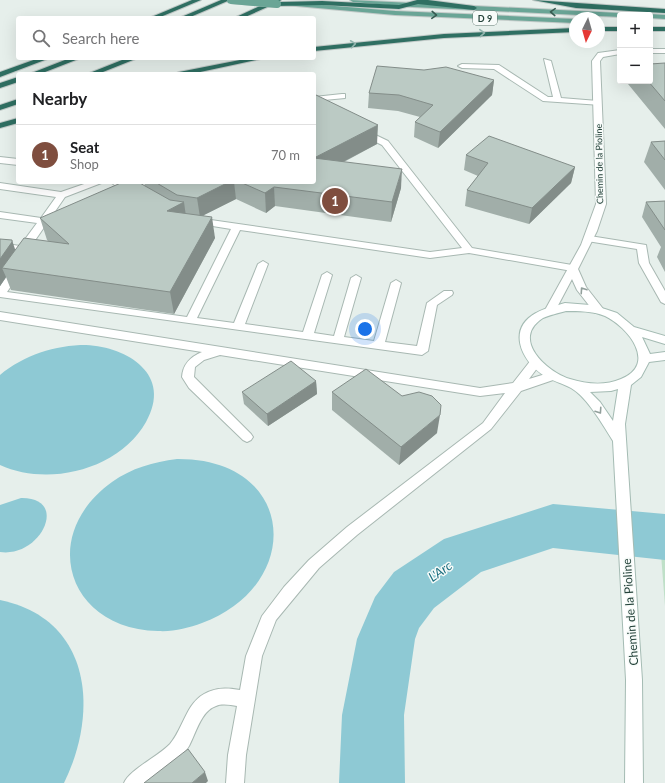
<!DOCTYPE html>
<html lang="en">
<head>
<meta charset="utf-8">
<style>
  body { margin:0; font-family:Lato,sans-serif; background:#f2f2f2; color:#202124 }
  .controls { position:absolute; right:12px; top:12px; display:grid; overflow:hidden; border-radius:4px; box-shadow:0 4px 16px #0002 }
  .controls button { width:36px; height:36px; display:grid; place-items:center; padding:0; border:0; border-bottom:1px solid #e0e0e0; background:#fff; color:#202124; font:20px sans-serif }
  .compass { position:absolute; left:569px; top:12px; width:36px; height:36px; border-radius:50%; background:#fff; box-shadow:0 4px 16px #0002; rotate:185deg }
  .you { position:absolute; left:365px; top:329px; width:14px; height:14px; margin:-10px; border:3px solid #fff; border-radius:50%; background:#1a73e8; box-shadow:0 0 0 6px #1a73e833 }
  .badge { display:grid; place-items:center; width:26px; height:26px; border-radius:50%; background:#7f4e3f; color:#fff; font-size:13px; font-weight:700 }
  .pin { position:absolute; translate:-50% -50%; border:2px solid #fff; box-shadow:0 1px 4px #0006 }
  .list { margin:0; padding:0; list-style:none }
  h2 { display:flex; justify-content:space-between; align-items:center; height:52px; margin:0; padding:0 16px; font-size:17px }
  h2 small { font-size:13px; font-weight:400; color:#757577 }
  .list li { display:grid; grid-template-columns:26px 1fr auto; gap:12px; align-items:center; box-sizing:border-box; height:60px; padding:0 16px; border-top:1px solid #e0e0e0 }
  .list b { display:block; font-size:15px; white-space:nowrap }
  .list p { margin:0; font-size:13px; white-space:nowrap; color:#757577 }
  .list em { font-size:13px; font-style:normal; color:#757577 }
  .icon { flex:none; width:22px; height:22px; fill:none; stroke:currentColor; stroke-width:2; stroke-linecap:round; stroke-linejoin:round }
  .map { position:relative; flex:none; width:665px; height:783px; overflow:hidden }
  .search { position:absolute; background:#fff; box-shadow:0 4px 16px #0002; left:16px; top:16px; width:300px; height:44px; display:flex; align-items:center; gap:10px; box-sizing:border-box; padding:0 14px; border-radius:4px; color:#757577; font-size:15px }
  .panel { position:absolute; background:#fff; box-shadow:0 4px 16px #0002; left:16px; top:72px; width:300px; height:112px; border-radius:4px }
  .map>svg:first-child { display:block }
  .green { fill:#bfe0c8 }
  .water { fill:#8ec9d4 }
  .lines { fill:none; stroke-linecap:round; stroke-linejoin:round }
  .river { fill:#8ec9d4; fill-rule:evenodd }
  .lane-casing { stroke:#a8b8b2; stroke-width:2 }
  .street-casing { stroke:#a8b8b2; stroke-width:2 }
  .secondary-casing { stroke:#a4bbb3; stroke-width:2 }
  .primary-casing { stroke:#c2cac8; stroke-width:2 }
  .highway-casing { stroke:#c2cac8; stroke-width:2 }
  .lane { fill:#fff; fill-rule:evenodd }
  .street { fill:#fff; fill-rule:evenodd }
  .secondary { fill:#fff; fill-rule:evenodd }
  .primary { fill:#6aa596; fill-rule:evenodd }
  .highway { fill:#2f6f62; fill-rule:evenodd }
  .primary-bridge-casing { stroke:#c2cac8; stroke-width:8; stroke-linecap:butt }
  .primary-bridge { stroke:#6aa596; stroke-width:8 }
  .wall { fill:#a1aea9 }
  .shaded-wall { fill:#838d89 }
  .building { fill:#bbcac4; stroke:#838d89 }
  .oneway { stroke:#365b51 }
  .oneway2 { stroke:#93b5ae }
  .oneway3 { stroke:#92a09c }
  .labels { text-anchor:middle; dominant-baseline:central; stroke-width:3; stroke-linejoin:round; paint-order:stroke }
  .shield { fill:#f7fbf9; stroke:#637a73; stroke-width:1 }
  .shield-label { font-size:9px; font-weight:bold; fill:#24423a }
  .far-street-label { font-size:9px; fill:#24423a; stroke:#f7fbf9 }
  .near-street-label { font-size:12px; fill:#24423a; stroke:#f7fbf9 }
  .near-water-label { font-size:13px; font-style:italic; fill:#1c6f80; stroke:#f7fbf9 }
</style>
</head>
<body>
<div class="map">
<svg width="665" height="783" viewBox="0 0 665 783">
  <rect width="100%" height="100%" fill="#e6efeb"/>
  <polygon class="green" points="659,528 665,531 665,606"/>
  <g class="water">
    <path d="M86,345C128,347 173,375 146,422C119,470 48,487 0,465V375C24,355 55,345 86,345Z"/>
    <path d="M177,459C297,458 305,585 202,623C188,628 173,632 158,631C67,629 38,535 112,482C132,468 153,462 177,459Z"/>
    <path d="M21,498C70,497 41,558 0,552V505Z"/>
    <path d="M0,600C92,619 99,712 64,783H0Z"/>
  </g>
  <g class="lines">
    <polygon class="river" points="553,504 665,514 665,560 553,548 481,572 434,608 419,628 415,639 404,715 405,783 339,783 342,715 357,639 375,597 394,572 444,539"/>
    <g class="lane-casing">
      <g id="lane">
        <polygon points="544,59 551,61 561,98 598,101 601,101 601,105 543,101 494,69 462,68 458,66 462,64 499,65 548,97 553,97"/>
        <polygon points="342,94 345,94 345,98 314,101 314,97"/>
        <polygon points="363,129 388,141 472,248 572,265 577,268 572,271 469,253 430,258 240,230 197,318 234,323 258,264 263,261 268,264 245,324 303,332 322,275 327,272 332,275 314,333 334,336 351,278 356,275 361,278 344,337 374,341 391,283 396,280 401,283 385,342 417,346 427,303 444,291 452,291 453,293 452,295 437,305 428,351 422,355 0,297 0,286 13,268 17,267 22,270 7,292 187,317 231,229 194,223 192,221 197,218 430,252 462,248 382,145 360,134 360,130"/>
        <polygon points="0,157 18,159 18,165 0,163"/>
        <polygon points="90,182 104,182 65,197 27,252 0,249 0,243 20,246 37,223 0,218 0,212 41,218 56,197 0,189 0,183 61,192"/>
        <polygon points="110,182 121,182 137,192 132,195 129,194"/>
        <polygon points="590,236 646,245 649,263 665,291 665,304 661,302 639,263 637,249 587,241 585,239 587,237"/>
        <path d="M0,312L480,388L513,383L531,360L535,359L541,363L529,379L552,372L556,373L558,376L556,379L521,391L491,429L357,535L319,568L276,620L262,656L246,755L244,783H226L228,755L237,706C231,705 222,703 216,706C201,711 196,733 189,746C182,757 162,778 149,783C142,783 131,783 124,783C129,770 159,756 170,744C183,729 186,704 204,694C216,687 228,688 240,690L246,656L262,616L284,587L309,560L347,527L483,423L505,393L480,396L220,355L204,360L195,367L194,377L251,434L253,437L251,440L247,442L243,440L189,388L182,377C183,364 190,357 202,352L0,320Z"/>
      </g>
    </g>
    <g class="street-casing">
      <g id="street">
        <rect x="650" y="49" width="15" height="4"/>
        <polygon points="620,50 620,54 603,57 600,61 606,204 597,231 578,269 586,287 604,310 603,313 595,313 577,290 572,279 554,313 550,314 545,310 581,245 596,204 592,61 598,53"/>
      </g>
    </g>
    <g class="secondary-casing">
      <path id="secondary" d="M565,303L590,305L605,309L617,313L634,327L665,336V344L642,337L650,354L665,352V360L649,362L641,377L631,385L625,424L642,680L643,783H625L626,680L613,441C603,425 587,397 571,388C562,383 552,381 543,375C521,360 507,329 536,313C544,308 556,306 565,303ZM566,311C579,311 592,311 605,316C628,327 658,364 621,379C605,386 586,384 570,379C547,372 510,339 543,318C549,315 559,313 566,311ZM618,389L613,421L600,402L590,392L611,391Z"/>
    </g>
    <g class="primary-casing">
      <g id="primary">
        <polygon points="350,0 620,13 623,15 620,15 620,17 412,7 353,2"/>
        <polygon points="287,2 395,11 575,19 575,23 395,15 285,5 285,3"/>
        <polygon points="650,14 665,15 665,19 650,18 650,15 647,15"/>
      </g>
    </g>
    <g class="highway-casing">
      <g id="highway">
        <polygon points="192,0 201,0 158,18 149,18"/>
        <polygon points="221,0 230,0 188,18 179,18"/>
        <polygon points="273,0 281,0 279,2 322,1 399,5 417,0 428,0 474,6 477,8 474,10 418,4 399,9 322,5 277,6 274,4 243,18 234,18"/>
        <polygon points="533,0 665,9 665,13 576,8"/>
        <rect x="599" y="27" width="21" height="4"/>
        <rect x="650" y="27" width="15" height="4"/>
        <polygon points="575,28 575,32 444,38 314,51 314,47 444,34"/>
        <polygon points="39,58 50,58 0,77 0,72"/>
        <polygon points="70,58 81,58 40,74 29,74"/>
        <polygon points="127,58 138,58 98,74 87,74"/>
        <polygon points="250,58 265,58 191,74 175,74 179,72"/>
        <polygon points="18,77 18,82 0,88 0,83"/>
        <polygon points="18,99 18,104 0,110 0,105"/>
        <polygon points="18,118 18,123 0,128 0,123"/>
      </g>
    </g>
    <use href="#lane" class="lane"/>
    <use href="#street" class="street"/>
    <use href="#secondary" class="secondary"/>
    <use href="#primary" class="primary"/>
    <use href="#highway" class="highway"/>
    <g class="primary-bridge-casing">
      <polyline id="primary-bridge" points="231,0 277,4"/>
    </g>
    <use href="#primary-bridge" class="primary-bridge"/>
  </g>
  <g class="wall">
    <polygon points="665,63 665,129 628,84 629,81 650,81"/>
    <polygon points="494,80 492,95 438,148 414,137 415,122 420,117 398,111 368,108 369,93"/>
    <polygon points="314,94 377,144 344,162 401,188 391,222 275,206 266,213 236,199 204,215 215,238 174,314 11,290 6,277 0,286 0,239 15,250 48,241 47,240 40,218 145,186 144,182 314,182"/>
    <polygon points="665,141 665,190 644,162 651,142"/>
    <polygon points="466,155 575,167 571,183 529,224 465,206 467,190 478,176 464,170"/>
    <polygon points="665,201 665,272 657,257 661,247 642,217 646,202"/>
    <polygon points="316,381 317,394 268,426 244,404 242,392"/>
    <polygon points="332,392 437,433 399,465 332,410"/>
  </g>
  <g class="shaded-wall">
    <polygon points="494,80 492,95 438,148 440,132"/>
    <polygon points="378,125 377,144 314,177 314,158"/>
    <polygon points="575,167 571,183 529,224 532,208"/>
    <polygon points="402,169 401,188 391,222 392,202"/>
    <polygon points="229,182 234,182 236,199 200,217 197,198"/>
    <polygon points="274,187 275,206 266,213 265,193"/>
    <polygon points="184,202 187,224 167,211"/>
    <polygon points="212,217 215,238 174,314 170,292"/>
    <polygon points="12,240 18,258 2,268 6,277 0,286 0,259"/>
    <polygon points="316,381 317,394 268,426 267,414"/>
    <polygon points="440,415 437,433 399,465 401,447"/>
    <polygon points="205,772 208,781 206,783 192,783"/>
  </g>
  <g class="building">
    <polygon points="665,63 665,101 648,81 650,81 650,64"/>
    <polygon points="377,66 424,70 446,67 494,80 440,132 415,122 433,105 399,95 369,93"/>
    <polygon points="314,94 378,125 314,158"/>
    <polygon points="489,136 575,167 532,208 467,190 488,163 466,155"/>
    <polygon points="665,141 665,160 651,142"/>
    <polygon points="314,158 402,169 392,202 274,187 265,193 240,182 314,182"/>
    <polygon points="123,182 138,182 170,200 184,202 167,211 212,217 170,292 2,268 24,238 69,244 40,218"/>
    <polygon points="155,182 229,182 197,198 177,195"/>
    <polygon points="665,201 665,230 646,202"/>
    <polygon points="0,239 12,240 12,242 0,259"/>
    <polygon points="291,361 316,381 267,414 242,392"/>
    <polygon points="366,369 402,396 419,392 432,396 441,405 440,415 401,447 332,392"/>
    <polygon points="188,749 205,772 192,783 144,783"/>
  </g>
  <defs><path id="oneway-chevron" d="M-2-3.5L2.5 0L-2 3.5" fill="none" stroke-width="1.6" stroke-linecap="round" stroke-linejoin="round"/></defs>
  <g class="oneway">
    <use href="#oneway-chevron" transform="translate(553 12) rotate(-177)"/>
    <use href="#oneway-chevron" transform="translate(434 15) rotate(3)"/>
  </g>
  <g class="oneway2">
    <use href="#oneway-chevron" transform="translate(482 33) rotate(-3)"/>
    <use href="#oneway-chevron" transform="translate(353 44) rotate(-8)"/>
  </g>
  <g class="oneway3">
    <use href="#oneway-chevron" transform="translate(583 290) rotate(-124)"/>
    <use href="#oneway-chevron" transform="translate(599 411) rotate(56)"/>
  </g>
  <g class="labels">
    <rect class="shield" x="473" y="11" width="24" height="14" rx="3"/>
    <g class="shield-label">
      <text x="485" y="18">D 9</text>
    </g>
    <g class="far-street-label">
      <text transform="translate(599 164) rotate(-91)">Chemin de la Pioline</text>
    </g>
    <g class="near-street-label">
      <text transform="translate(630 612) rotate(-94)">Chemin de la Pioline</text>
    </g>
    <g class="near-water-label">
      <text transform="translate(440 571) rotate(-35)">L'Arc</text>
    </g>
  </g>
</svg>
<div class="controls">
<button>+</button>
<button>−</button>
</div>
<svg class="compass" viewBox="-18 -18 36 36"><path d="M0-13l5 13h-10z" fill="#e53935"/><path d="M0 13l5-13h-10z" fill="#757577"/></svg>
<div class="you"></div>
<div class="pin badge" style="left:335px;top:201px">1</div>
<div class="search"><svg class="icon" aria-label="search" viewBox="0 0 24 24"><circle cx="10" cy="10" r="6"/><path d="M15 15l6 6"/></svg>Search here</div>
<section class="panel">
<h2>Nearby<small></small></h2>
<ul class="list">
<li><span class="badge">1</span><div><b>Seat</b><p>Shop</p></div><em>70 m</em></li>
</ul>
</section>
</div>
</body>
</html>
